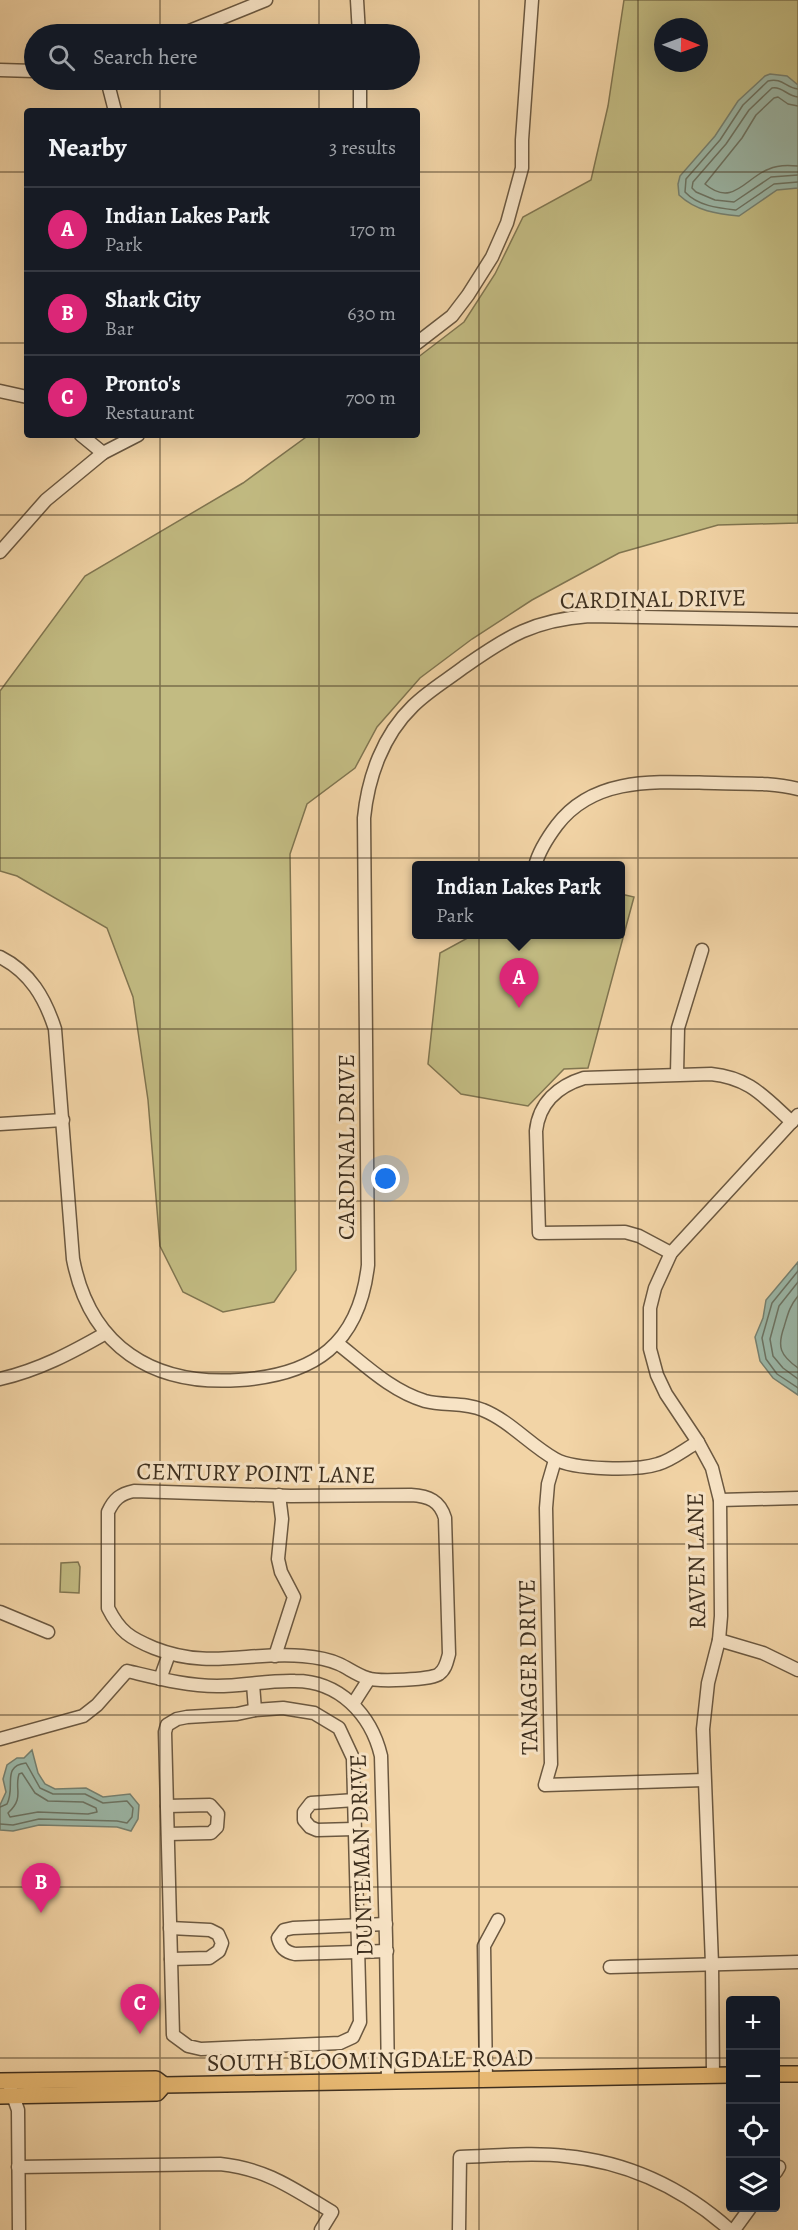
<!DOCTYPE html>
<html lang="en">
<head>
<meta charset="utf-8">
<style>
  body { margin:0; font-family:Alegreya,serif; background:#242831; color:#f1f3f6 }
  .controls { position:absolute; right:18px; bottom:18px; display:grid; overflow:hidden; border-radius:6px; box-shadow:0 6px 24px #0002 }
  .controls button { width:54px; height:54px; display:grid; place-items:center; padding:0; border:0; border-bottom:2px solid #363941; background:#171b24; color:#f1f3f6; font:30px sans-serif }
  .compass { position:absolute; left:654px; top:18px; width:54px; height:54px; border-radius:50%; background:#171b24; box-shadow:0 6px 24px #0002; rotate:91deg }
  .you { position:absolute; left:386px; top:1179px; width:21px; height:21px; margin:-15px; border:4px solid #fff; border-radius:50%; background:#1a73e8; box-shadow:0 0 0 9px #1a73e833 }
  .badge { display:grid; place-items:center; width:39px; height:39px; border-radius:50%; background:#db2777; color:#fff; font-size:20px; font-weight:700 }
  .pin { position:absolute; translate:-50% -50px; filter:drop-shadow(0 2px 3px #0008) }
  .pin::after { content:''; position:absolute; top:32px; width:21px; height:18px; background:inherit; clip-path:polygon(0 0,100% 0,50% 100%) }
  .popup { position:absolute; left:412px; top:861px; width:213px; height:78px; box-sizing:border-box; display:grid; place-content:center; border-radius:6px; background:#171b24; filter:drop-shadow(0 2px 4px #0005); font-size:20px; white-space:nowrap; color:#9ea1a6 }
  .popup b { font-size:22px; color:#f1f3f6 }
  .popup::after { content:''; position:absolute; left:50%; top:100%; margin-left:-12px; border:12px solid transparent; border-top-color:#171b24 }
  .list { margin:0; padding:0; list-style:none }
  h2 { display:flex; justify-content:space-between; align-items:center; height:78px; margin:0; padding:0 24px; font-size:26px }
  h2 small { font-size:20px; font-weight:400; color:#9ea1a6 }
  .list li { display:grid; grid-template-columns:39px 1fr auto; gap:18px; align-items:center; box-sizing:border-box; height:84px; padding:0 24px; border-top:2px solid #363941 }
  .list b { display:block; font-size:22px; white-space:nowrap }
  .list p { margin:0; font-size:20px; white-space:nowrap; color:#9ea1a6 }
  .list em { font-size:20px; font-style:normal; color:#9ea1a6 }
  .icon { flex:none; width:33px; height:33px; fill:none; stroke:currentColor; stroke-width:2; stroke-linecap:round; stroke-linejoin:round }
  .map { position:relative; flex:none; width:798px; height:2230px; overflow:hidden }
  .search { position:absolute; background:#171b24; box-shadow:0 6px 24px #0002; left:24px; top:24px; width:396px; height:66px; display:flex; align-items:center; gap:15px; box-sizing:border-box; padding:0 21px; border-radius:33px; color:#9ea1a6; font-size:22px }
  .panel { position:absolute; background:#171b24; box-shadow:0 6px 24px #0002; left:24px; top:108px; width:396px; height:330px; border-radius:6px }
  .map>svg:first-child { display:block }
  .green { fill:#c2bb82; stroke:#807550; stroke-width:1.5; fill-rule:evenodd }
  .water { fill:#9bb8a9; stroke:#768171; stroke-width:1.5 }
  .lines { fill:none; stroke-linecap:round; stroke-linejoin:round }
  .shore { stroke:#6c7464; stroke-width:1.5 }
  .minor-casing { stroke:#6b5840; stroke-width:15 }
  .major-casing { stroke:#3e2f1e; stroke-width:18 }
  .minor { stroke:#f7e3c5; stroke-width:12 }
  .major { stroke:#e9ba73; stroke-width:15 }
  .grid { fill:none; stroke:#3e2f1e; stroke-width:1.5; stroke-opacity:0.55 }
  .labels { text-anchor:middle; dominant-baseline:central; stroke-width:6; stroke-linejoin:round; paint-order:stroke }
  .street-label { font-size:24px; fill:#3e2f1e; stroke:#f7e3c5 }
</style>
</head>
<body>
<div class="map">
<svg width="798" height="2230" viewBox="0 0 798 2230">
  <rect width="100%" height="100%" fill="#f2d4a6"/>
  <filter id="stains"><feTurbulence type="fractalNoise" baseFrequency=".00333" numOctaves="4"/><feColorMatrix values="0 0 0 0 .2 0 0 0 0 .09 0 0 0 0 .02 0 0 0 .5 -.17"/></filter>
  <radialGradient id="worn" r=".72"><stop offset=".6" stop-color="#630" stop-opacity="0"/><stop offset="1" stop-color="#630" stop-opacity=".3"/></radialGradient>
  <g class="green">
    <path d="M624,0H798V523L718,525L619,553L532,600L472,639L420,678L377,727L355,768L307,804L290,854L296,1270L274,1302L223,1312L183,1292L160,1246L148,1100L133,997L107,928L17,876L0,871V691L85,576L243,483L309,435H417V358L464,322L495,274L523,217L591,180L608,106ZM663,27H699V63H663Z"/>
    <polygon points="621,894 634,897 588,1068 564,1069 528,1106 461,1094 428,1064 440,953 473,935 621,934"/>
    <polygon points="78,1562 80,1567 79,1593 60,1592 61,1563"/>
  </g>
  <g class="water">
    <path d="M770,74L787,76L798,85V188L777,190L739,216C717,214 696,211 679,195L678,184L680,176L715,136L738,101L765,76Z"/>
    <polygon points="798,1262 798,1395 773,1378 760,1361 755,1337 763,1318 766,1300"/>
    <polygon points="32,1750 38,1773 45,1784 55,1789 86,1788 103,1797 130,1794 139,1805 138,1819 131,1831 117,1827 39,1825 13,1831 0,1830 0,1805 6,1792 3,1779 7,1765 17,1758 24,1758"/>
  </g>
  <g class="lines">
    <g class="shore">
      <path d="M798,89C786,88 782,77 768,81L743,105L720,140L686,179L685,192C698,206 718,208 736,210L774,184L798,182"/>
      <path d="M798,97C787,96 782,86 772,88L749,110L726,144L693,182L692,188L696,192L715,200L734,202L771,177L798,175"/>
      <path d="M798,106L788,104L778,97L774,98L756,115L742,138L705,184C733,208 746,177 769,169C777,165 789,165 798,166"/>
      <polyline points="798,1271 772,1303 762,1338 766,1359 777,1374 798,1388"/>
      <polyline points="798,1282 779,1306 770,1339 773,1356 783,1368 798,1379"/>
      <path d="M798,1296C789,1307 788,1314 784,1327C777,1347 780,1355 798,1368"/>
      <path d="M22,1773L35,1793L48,1801L83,1802L96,1808L97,1812L88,1814L38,1812L10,1817L8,1813C25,1797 14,1790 19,1774Z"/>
      <path d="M0,1807L7,1804C16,1787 1,1766 26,1763L40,1788L53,1794H85L103,1803L127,1801L133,1808L132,1817L127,1823L117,1821L39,1819L13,1825L0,1824"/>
    </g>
    <g class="minor-casing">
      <g id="minor">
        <polyline points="357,0 359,34"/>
        <polyline points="182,34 266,0"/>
        <polyline points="0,70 34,71"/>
        <polyline points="107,80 115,111"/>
        <polyline points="360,80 360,111"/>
        <polyline points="417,343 452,316 468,295 492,257 507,223 522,168 522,140 532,0"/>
        <polyline points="0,391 27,397"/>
        <polyline points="81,435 103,453"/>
        <polyline points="0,552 46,500 103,453 138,435"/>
        <path d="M535,866C539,850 548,837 557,825C595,775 659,782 715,783C742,784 771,782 798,789"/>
        <path d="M0,957C30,972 45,998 55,1029L73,1259C90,1347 153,1386 239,1380C315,1375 359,1344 368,1265L364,818C368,777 383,735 413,706C428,691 447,680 464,667C508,636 534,620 589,616L798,620"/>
        <polyline points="677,1074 678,1028 702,950"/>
        <polyline points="0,1124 63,1120"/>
        <path d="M671,1253L639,1236L625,1232L539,1233L536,1131C539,1103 558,1086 584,1078L711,1074C750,1078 764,1097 792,1122"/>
        <path d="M337,1343C364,1364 391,1391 425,1401C444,1406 465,1402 483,1410C510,1421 530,1445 555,1459C574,1470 637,1471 658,1464C672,1460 685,1449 698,1442"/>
        <path d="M0,1379C39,1370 71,1353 106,1333"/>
        <polyline points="555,1460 548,1484 546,1508 551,1764 545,1785 704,1780"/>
        <path d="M134,1491L291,1496L411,1495C429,1496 440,1501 445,1518L449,1654C447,1661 446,1669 439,1674C432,1680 377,1682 367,1678C357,1675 348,1668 339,1664C328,1659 315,1657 303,1656C249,1651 209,1670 154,1648C130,1638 120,1632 108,1608V1512C114,1499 120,1494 134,1491Z"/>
        <polyline points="720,1500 798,1498"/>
        <polyline points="0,1612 48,1632"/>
        <polyline points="719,1640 763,1653 798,1670"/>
        <polyline points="275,1656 294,1597 281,1572 278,1559 282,1519 279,1495"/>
        <polyline points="160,1679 169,1654"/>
        <polyline points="253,1684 255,1710"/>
        <polyline points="353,1704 369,1679"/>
        <polygon points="283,1708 314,1713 339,1728 353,1758 360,2022 353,2037 340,2043 201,2049 188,2046 173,2035 165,1732 167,1725 177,1719 187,1717 237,1714 255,1710"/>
        <path d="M0,1739L83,1716L97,1705L127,1671C157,1678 186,1686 217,1686C243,1686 269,1680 295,1681C339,1681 371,1714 381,1756L386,1939L388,2082"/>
        <polyline points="167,1806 210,1805 218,1814 217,1827 211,1833 168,1834"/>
        <polyline points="354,1829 317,1830 310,1827 304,1820 304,1812 311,1803 355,1800"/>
        <path d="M386,1924L293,1928L284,1930L278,1938C281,1948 285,1952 295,1954L387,1951"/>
        <polyline points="170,1928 210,1930 218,1934 222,1943 219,1951 209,1958 171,1959"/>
        <polyline points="610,1967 798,1962"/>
        <polyline points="713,2075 712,1964 703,1729 708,1683 719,1640 721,1616 720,1500 712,1468 698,1442 666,1394 657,1375 650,1349 650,1308 655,1288 671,1253 798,1115"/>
        <polyline points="486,2080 484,1946 498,1920"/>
        <polyline points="10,2087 18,2110 19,2230"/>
        <path d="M18,2167L220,2164C267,2169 292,2188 332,2212L321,2230"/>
        <polyline points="776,2172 779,2167"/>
        <path d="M459,2230L460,2157C494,2156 531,2152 565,2156C628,2162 683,2188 730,2230"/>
        <polyline points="734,2230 750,2208"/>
      </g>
    </g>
    <g class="major-casing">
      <g id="major">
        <polyline points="776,2074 798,2074"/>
        <polyline points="0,2081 156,2079 164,2085"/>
        <polyline points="0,2096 157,2093 164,2085 730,2075"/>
      </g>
    </g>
    <use href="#minor" class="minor"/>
    <use href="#major" class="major"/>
  </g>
  <path class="grid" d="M160,0V34M319,0V34M479,0V2230M638,0V2230M160,80V111M319,80V111M0,172H27M417,172H798M0,343H27M417,343H798M160,435V2230M319,435V2230M0,515H798M0,686H798M0,858H798M0,1029H798M0,1201H798M0,1372H798M0,1544H798M0,1715H798M0,1887H798M0,2058H730M776,2058H798"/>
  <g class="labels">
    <g class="street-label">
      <text transform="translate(653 599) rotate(-1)">CARDINAL DRIVE</text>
      <text transform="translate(346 1147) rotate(-90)">CARDINAL DRIVE</text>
      <text transform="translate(256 1473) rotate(1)">CENTURY POINT LANE</text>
      <text transform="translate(696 1561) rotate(-91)">RAVEN LANE</text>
      <text transform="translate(528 1667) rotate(-91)">TANAGER DRIVE</text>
      <text transform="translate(361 1855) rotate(-92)">DUNTEMAN DRIVE</text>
      <text transform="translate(370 2060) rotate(-1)">SOUTH BLOOMINGDALE ROAD</text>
    </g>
  </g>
  <rect width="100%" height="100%" filter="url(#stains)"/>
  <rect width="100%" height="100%" fill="url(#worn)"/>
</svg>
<div class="controls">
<button>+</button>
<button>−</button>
<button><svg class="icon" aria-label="locate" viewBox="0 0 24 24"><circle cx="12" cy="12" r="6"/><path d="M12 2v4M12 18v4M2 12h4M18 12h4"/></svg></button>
<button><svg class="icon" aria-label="layers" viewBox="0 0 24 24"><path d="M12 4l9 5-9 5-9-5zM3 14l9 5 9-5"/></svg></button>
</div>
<svg class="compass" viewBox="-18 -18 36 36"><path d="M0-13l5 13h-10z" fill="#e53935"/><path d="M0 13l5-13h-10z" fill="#9ea1a6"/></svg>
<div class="you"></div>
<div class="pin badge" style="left:519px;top:1008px">A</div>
<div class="popup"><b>Indian Lakes Park</b>Park</div>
<div class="pin badge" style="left:41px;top:1913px">B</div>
<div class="pin badge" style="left:140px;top:2034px">C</div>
<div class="search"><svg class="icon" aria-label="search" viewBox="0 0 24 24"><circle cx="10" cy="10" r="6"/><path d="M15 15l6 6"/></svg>Search here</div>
<section class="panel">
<h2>Nearby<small>3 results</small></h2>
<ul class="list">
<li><span class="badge">A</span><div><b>Indian Lakes Park</b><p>Park</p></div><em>170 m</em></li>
<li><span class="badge">B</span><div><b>Shark City</b><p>Bar</p></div><em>630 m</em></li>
<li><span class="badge">C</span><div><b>Pronto's</b><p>Restaurant</p></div><em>700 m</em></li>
</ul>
</section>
</div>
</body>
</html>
